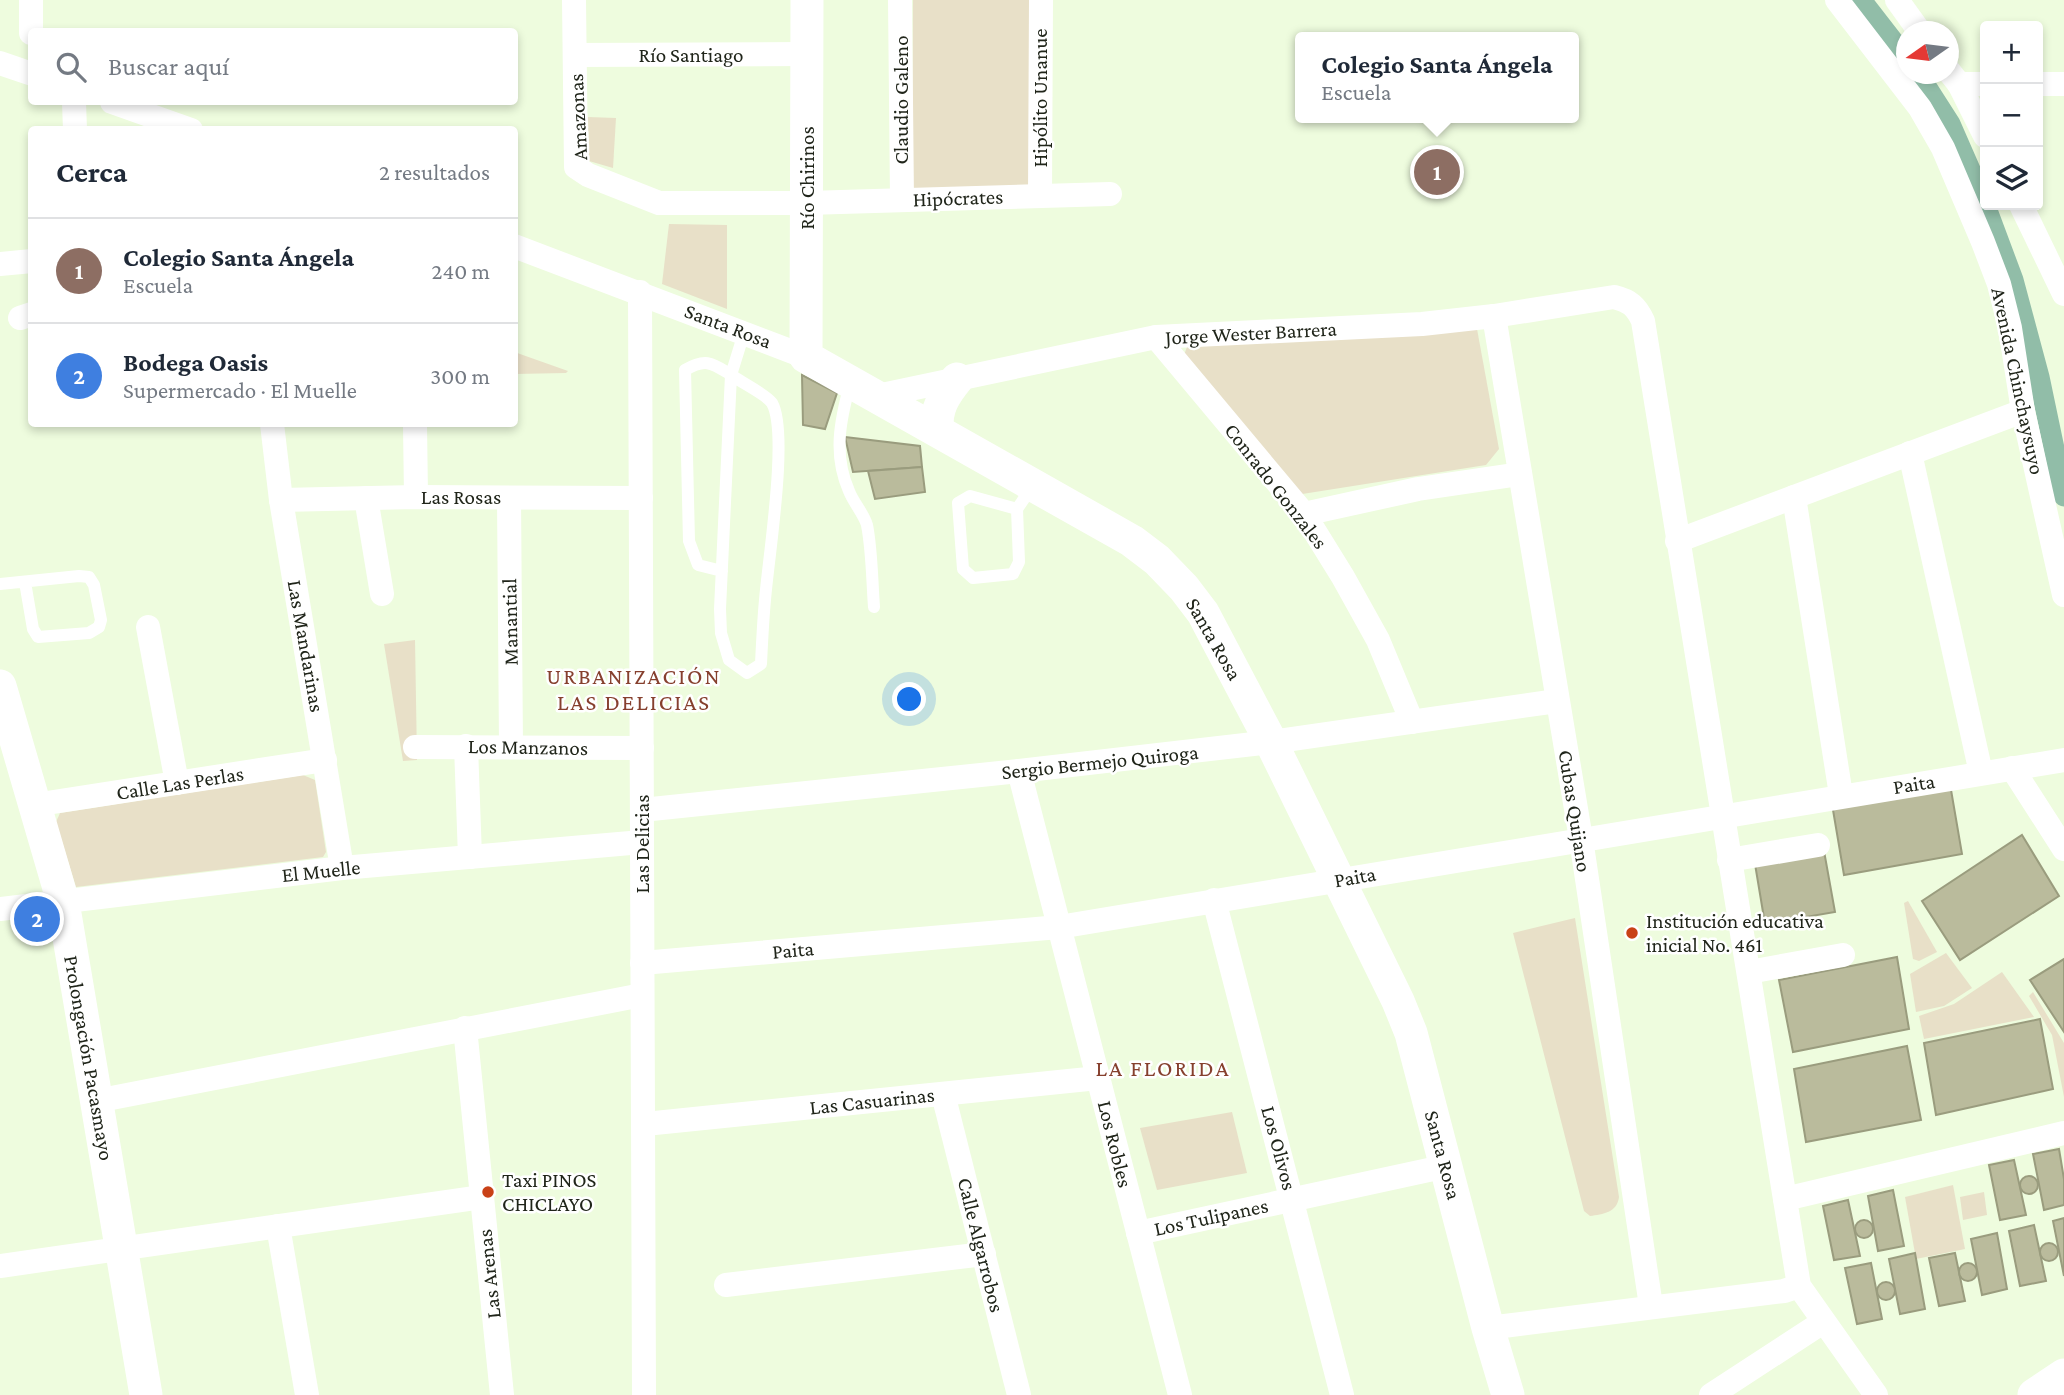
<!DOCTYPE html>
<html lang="es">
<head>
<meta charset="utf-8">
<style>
  body { margin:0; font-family:"Crimson Pro",serif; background:#f2f2f3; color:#1f2937 }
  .controls { position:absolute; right:21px; top:21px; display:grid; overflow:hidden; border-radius:7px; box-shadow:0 4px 10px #0003 }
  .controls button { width:63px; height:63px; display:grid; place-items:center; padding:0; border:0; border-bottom:2px solid #e0e1e3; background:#fff; color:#1f2937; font:35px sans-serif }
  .compass { position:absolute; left:1896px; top:21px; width:63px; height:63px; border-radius:50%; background:#fff; box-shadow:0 4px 10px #0003; rotate:256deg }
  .you { position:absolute; left:910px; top:700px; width:24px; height:24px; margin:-18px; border:5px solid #fff; border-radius:50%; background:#1a73e8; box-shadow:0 0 0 10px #1a73e833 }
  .badge { display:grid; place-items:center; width:46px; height:46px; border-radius:50%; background:#c94117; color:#fff; font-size:23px; font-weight:700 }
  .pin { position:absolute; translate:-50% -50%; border:4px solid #fff; box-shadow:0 2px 7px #0006 }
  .popup { position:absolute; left:1295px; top:32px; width:284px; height:91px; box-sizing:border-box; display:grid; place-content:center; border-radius:7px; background:#fff; filter:drop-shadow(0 2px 5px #0005); font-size:23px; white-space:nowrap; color:#747a83 }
  .popup b { font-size:26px; color:#1f2937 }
  .popup::after { content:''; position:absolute; left:50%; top:100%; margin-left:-14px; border:14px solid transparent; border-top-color:#fff }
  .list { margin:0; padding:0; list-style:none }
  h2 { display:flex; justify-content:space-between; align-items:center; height:91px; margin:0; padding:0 28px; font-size:30px }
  h2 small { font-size:23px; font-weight:400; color:#747a83 }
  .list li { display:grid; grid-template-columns:46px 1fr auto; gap:21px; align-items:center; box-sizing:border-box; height:105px; padding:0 28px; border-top:2px solid #e0e1e3 }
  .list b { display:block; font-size:26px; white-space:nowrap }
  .list p { margin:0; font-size:23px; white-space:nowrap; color:#747a83 }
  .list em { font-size:23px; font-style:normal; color:#747a83 }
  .icon { flex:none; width:38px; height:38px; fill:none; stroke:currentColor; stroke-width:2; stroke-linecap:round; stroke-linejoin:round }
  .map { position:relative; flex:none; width:2064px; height:1395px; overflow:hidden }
  .search { position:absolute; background:#fff; box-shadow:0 4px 10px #0003; left:28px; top:28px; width:490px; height:77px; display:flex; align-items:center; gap:18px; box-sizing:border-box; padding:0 24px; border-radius:7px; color:#747a83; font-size:26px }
  .panel { position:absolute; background:#fff; box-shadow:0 4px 10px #0003; left:28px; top:126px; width:490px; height:301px; border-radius:7px }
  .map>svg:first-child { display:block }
  .green { fill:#e8e0c8 }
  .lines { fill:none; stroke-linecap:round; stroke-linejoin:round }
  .canal { stroke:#91bda8; stroke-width:21 }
  .building { fill:#babb9c; stroke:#9a9c7e; stroke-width:2 }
  .lane { stroke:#fff; stroke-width:12 }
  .street { stroke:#fff; stroke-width:24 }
  .secondary { stroke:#fff; stroke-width:33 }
  .poi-dot { fill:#c94117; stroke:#fff; stroke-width:2.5 }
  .labels { text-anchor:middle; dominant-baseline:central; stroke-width:5; stroke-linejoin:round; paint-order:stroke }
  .street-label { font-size:21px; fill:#20251a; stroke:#fff }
  .poi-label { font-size:21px; fill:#20251a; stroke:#fff; text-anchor:start }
  .neighbourhood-label { font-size:23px; letter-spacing:2px; fill:#86402e; stroke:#fff }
</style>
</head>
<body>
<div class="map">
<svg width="2064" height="1395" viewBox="0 0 2064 1395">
  <rect width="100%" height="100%" fill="#eefcde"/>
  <g class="green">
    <polygon points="913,0 1032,0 1031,187 912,191"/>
    <polygon points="588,117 616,118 613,168 589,161"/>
    <polygon points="669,224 727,225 727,309 662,284"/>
    <polygon points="1477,329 1499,449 1486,465 1296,495 1184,355 1187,347"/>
    <polygon points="515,352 520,354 568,371 566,373 515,374"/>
    <polygon points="415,640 417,760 403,761 384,644"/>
    <polygon points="303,775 315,780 326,852 323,857 76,887 56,822 60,813"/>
    <polygon points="1908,901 1937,952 1919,961 1913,959 1904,903"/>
    <path d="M1575,918L1619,1197C1617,1213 1603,1214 1590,1216L1584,1211L1513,933Z"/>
    <polygon points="1946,953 1972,988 1944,1006 1916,1012 1910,974"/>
    <polygon points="2002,972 2034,1017 1924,1039 1919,1016 1954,1004"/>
    <polygon points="2033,992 2064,1043 2064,1097 2052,1035 2029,996"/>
    <polygon points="1232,1112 1247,1173 1157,1190 1140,1128"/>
    <polygon points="1953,1185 1965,1249 1916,1259 1905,1197"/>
    <polygon points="1984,1192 1987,1215 1963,1220 1960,1197"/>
  </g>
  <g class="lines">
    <g class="canal">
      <polyline points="1861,0 1906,58"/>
      <polyline points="1918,74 1950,124 1985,204"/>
      <polyline points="1985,205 2013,280 2039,377 2064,496"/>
    </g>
  </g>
  <g class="building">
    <polygon points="802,375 837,393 825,429 803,425"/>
    <polygon points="845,437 920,446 922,467 853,472"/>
    <polygon points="922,467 925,492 875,499 868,471"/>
    <polygon points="1950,784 1962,854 1844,875 1832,804"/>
    <polygon points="2022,835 2059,896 1960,960 1922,901"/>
    <polygon points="1824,851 1835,912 1765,924 1755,864"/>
    <polygon points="1897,957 1909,1029 1793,1052 1779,980"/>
    <polygon points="2064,959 2064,1032 2030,980"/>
    <polygon points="2040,1019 2053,1089 1936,1115 1924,1043"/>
    <polygon points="1907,1046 1921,1120 1806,1142 1794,1069"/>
    <polygon points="2059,1149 2064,1179 2064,1205 2044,1210 2033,1154"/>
    <polygon points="2014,1160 2026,1215 2000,1220 1989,1165"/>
    <circle cx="2029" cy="1185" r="9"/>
    <polygon points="1893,1190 1904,1246 1878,1251 1868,1196"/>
    <polygon points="1848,1200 1860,1256 1834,1260 1823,1206"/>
    <polygon points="2064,1218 2064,1276 2053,1221"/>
    <circle cx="1864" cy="1229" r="9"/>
    <polygon points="2034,1225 2046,1281 2020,1286 2009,1231"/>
    <polygon points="1997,1233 2007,1289 1982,1295 1971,1239"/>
    <circle cx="2049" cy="1252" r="9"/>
    <polygon points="1915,1253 1925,1309 1900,1314 1889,1259"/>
    <polygon points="1955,1253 1965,1301 1939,1306 1929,1258"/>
    <polygon points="1871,1263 1882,1319 1857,1324 1845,1268"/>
    <circle cx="1968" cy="1272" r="9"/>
    <circle cx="1886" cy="1291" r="9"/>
  </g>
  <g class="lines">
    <g class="lane">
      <path d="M850,384C840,421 833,455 849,491C853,502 864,514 867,525C872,551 872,580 874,607"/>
      <polyline points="1017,509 970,496 958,503 963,569 973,578 1013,574 1019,562 1017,509 1032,487"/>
      <path d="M722,571L698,565L689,541L685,370C707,357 713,364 733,376C742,383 767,395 772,403C789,433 768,560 765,600C763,621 762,643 761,664L747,673L729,660L721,633L720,609L731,375L744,333"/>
      <polyline points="0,584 79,576 89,577 94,585 101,620 99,627 89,633 38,637 33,629 25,582"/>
    </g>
    <g class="street">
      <polyline points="31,0 31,33"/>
      <polyline points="574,0 576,167 588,175 659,203 807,203 1110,194"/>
      <polyline points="900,0 902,200"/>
      <polyline points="1837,0 1920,108 1943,148 1983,242 1999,284 2010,328 2023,411 2064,595"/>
      <polyline points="1897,0 1920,32"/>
      <polyline points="575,55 807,54"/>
      <polyline points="0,63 32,74"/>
      <polyline points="1948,70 1959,84 1985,136"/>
      <polyline points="1959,84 1985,84"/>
      <polyline points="2038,84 2064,84"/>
      <polyline points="74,102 75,130"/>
      <polyline points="112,102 191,130"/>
      <polyline points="1040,195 1041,0"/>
      <polyline points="2021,205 2064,294"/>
      <polyline points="514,246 806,357"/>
      <polyline points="0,264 32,261"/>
      <polyline points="640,292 644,1395"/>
      <polyline points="1494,316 1581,839 1651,1306"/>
      <polyline points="20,318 32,314"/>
      <polyline points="1156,337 1304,514 1343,577 1378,640 1412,722"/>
      <path d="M877,396L1156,337L1422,324L1494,316L1614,297C1630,301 1636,306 1643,321L1799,1286L1876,1395"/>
      <polyline points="272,424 281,500 342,868"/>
      <polyline points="415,424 416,497"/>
      <polyline points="1910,453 1981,773"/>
      <polyline points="1794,497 1841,795"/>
      <polyline points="366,498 382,594"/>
      <polyline points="509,498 511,747"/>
      <polyline points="281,500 416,497 641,498"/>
      <polyline points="1304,514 1418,489 1520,474"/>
      <polyline points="1677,541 2023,411"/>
      <polyline points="148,627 177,783"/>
      <polyline points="466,746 470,857"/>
      <polyline points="415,747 642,748"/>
      <polyline points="2012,768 2064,849"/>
      <polyline points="1019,771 1180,1395"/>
      <polyline points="34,805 325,760"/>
      <polyline points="642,810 1019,771 1271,742 1557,701"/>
      <polyline points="1729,860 1818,845"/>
      <polyline points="1214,900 1342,1395"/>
      <polyline points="0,909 342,868 642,842"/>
      <polyline points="642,963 1059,927 2064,760"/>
      <polyline points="1749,972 1843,955"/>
      <polyline points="465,1028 502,1395"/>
      <polyline points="943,1094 1019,1395"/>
      <polyline points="96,1101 642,995"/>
      <polyline points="645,1124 1098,1078"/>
      <polyline points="1785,1199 2064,1133"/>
      <polyline points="278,1226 307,1395"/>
      <polyline points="1138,1233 1447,1166"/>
      <polyline points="0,1266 482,1197"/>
      <polyline points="726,1285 984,1254"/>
      <polyline points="1488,1328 1784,1291 1799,1286"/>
      <polyline points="1711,1395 1823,1322"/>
    </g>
    <g class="secondary">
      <polyline points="807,0 806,357 1132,541 1157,560 1184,588 1203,613 1271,742 1398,1001 1411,1033 1488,1328 1508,1395"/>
      <path d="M937,429C936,408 944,395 957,379"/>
      <polyline points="0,686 63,902 146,1395"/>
      <polyline points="2034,1395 2064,1375"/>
    </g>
  </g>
  <g class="poi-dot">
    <circle cx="1632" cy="933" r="7"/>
    <circle cx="488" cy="1192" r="7"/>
  </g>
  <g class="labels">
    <g class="street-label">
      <text x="691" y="55">Río Santiago</text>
      <text transform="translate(1040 98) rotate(-90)">Hipólito Unanue</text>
      <text transform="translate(901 100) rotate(-90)">Claudio Galeno</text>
      <text transform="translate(578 117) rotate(-93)">Amazonas</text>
      <text transform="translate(807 178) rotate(-90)">Río Chirinos</text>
      <text transform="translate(958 198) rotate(-2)">Hipócrates</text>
      <text transform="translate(728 326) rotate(21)">Santa Rosa</text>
      <text transform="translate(1251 333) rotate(-3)">Jorge Wester Barrera</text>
      <text transform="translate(2018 381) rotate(78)">Avenida Chinchaysuyo</text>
      <text transform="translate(1276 486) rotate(52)">Conrado Gonzales</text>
      <text x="461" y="497">Las Rosas</text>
      <text transform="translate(510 622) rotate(-91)">Manantial</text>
      <text transform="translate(1214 639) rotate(60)">Santa Rosa</text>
      <text transform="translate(306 646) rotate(80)">Las Mandarinas</text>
      <text transform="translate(528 747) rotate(1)">Los Manzanos</text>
      <text transform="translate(1100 762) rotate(-6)">Sergio Bermejo Quiroga</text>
      <text transform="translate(180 783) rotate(-9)">Calle Las Perlas</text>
      <text transform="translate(1914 784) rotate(-9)">Paita</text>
      <text transform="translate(1575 811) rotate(81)">Cubas Quijano</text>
      <text transform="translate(642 844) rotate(-90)">Las Delicias</text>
      <text transform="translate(321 871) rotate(-6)">El Muelle</text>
      <text transform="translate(1355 877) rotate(-10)">Paita</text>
      <text transform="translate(793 950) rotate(-5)">Paita</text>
      <text transform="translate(89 1058) rotate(80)">Prolongación Pacasmayo</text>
      <text transform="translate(872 1101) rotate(-6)">Las Casuarinas</text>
      <text transform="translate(1115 1144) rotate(76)">Los Robles</text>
      <text transform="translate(1279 1148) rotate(75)">Los Olivos</text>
      <text transform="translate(1443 1155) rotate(75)">Santa Rosa</text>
      <text transform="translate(1211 1217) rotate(-12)">Los Tulipanes</text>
      <text transform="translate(981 1245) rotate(76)">Calle Algarrobos</text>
      <text transform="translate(489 1274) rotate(-96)">Las Arenas</text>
    </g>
    <g class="poi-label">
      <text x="1646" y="921">Institución educativa<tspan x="1646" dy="24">inicial No. 461</tspan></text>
      <text x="502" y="1180">Taxi PINOS<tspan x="502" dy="24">CHICLAYO</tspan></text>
    </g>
    <g class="neighbourhood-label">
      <text x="634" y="676">URBANIZACIÓN<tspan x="634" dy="26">LAS DELICIAS</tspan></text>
      <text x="1163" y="1068">LA FLORIDA</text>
    </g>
  </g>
</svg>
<div class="controls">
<button>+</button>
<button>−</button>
<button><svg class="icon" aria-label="layers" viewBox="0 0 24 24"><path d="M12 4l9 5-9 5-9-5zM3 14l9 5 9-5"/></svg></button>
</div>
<svg class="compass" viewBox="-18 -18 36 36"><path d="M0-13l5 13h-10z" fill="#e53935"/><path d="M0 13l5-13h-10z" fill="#747a83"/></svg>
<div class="you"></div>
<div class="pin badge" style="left:1437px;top:172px;background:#8d6e63">1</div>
<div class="popup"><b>Colegio Santa Ángela</b>Escuela</div>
<div class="pin badge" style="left:37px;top:919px;background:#3f7fe0">2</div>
<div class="search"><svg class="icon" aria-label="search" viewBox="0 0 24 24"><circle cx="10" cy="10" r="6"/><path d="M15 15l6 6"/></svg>Buscar aquí</div>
<section class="panel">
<h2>Cerca<small>2 resultados</small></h2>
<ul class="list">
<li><span class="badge" style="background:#8d6e63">1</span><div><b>Colegio Santa Ángela</b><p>Escuela</p></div><em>240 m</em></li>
<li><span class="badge" style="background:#3f7fe0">2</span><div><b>Bodega Oasis</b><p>Supermercado · El Muelle</p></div><em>300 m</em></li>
</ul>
</section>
</div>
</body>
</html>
